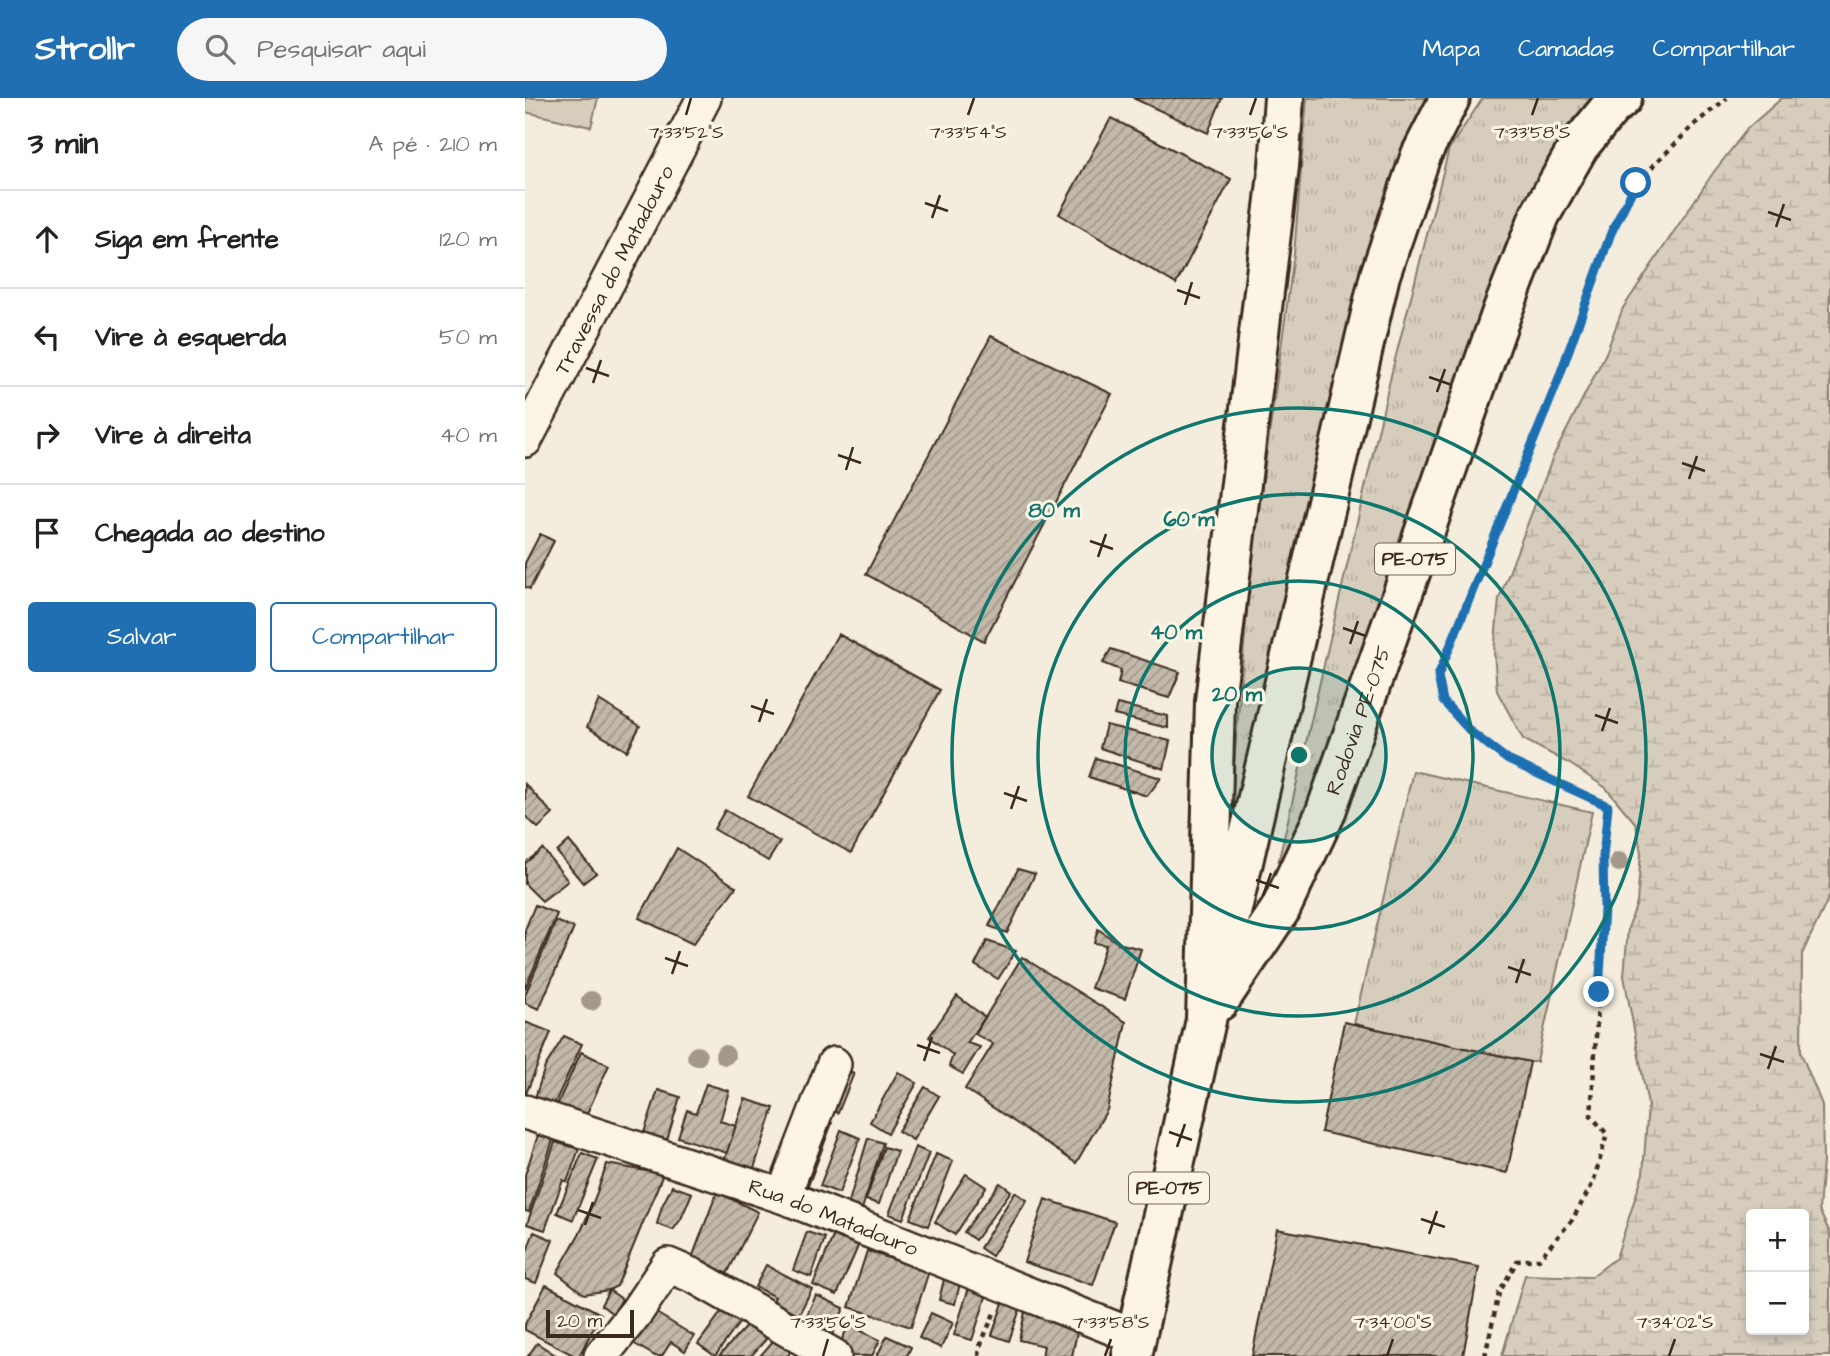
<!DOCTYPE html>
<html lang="pt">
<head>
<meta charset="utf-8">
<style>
  body { margin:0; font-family:"Architects Daughter",sans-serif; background:#f6f6f6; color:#222 }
  .controls { position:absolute; right:21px; bottom:21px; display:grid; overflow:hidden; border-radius:7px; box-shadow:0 4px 10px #0003 }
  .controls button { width:63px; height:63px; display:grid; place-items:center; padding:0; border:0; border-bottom:2px solid #e0e0e0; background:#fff; color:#222; font:35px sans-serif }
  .scale { position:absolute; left:21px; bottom:18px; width:88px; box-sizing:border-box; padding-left:7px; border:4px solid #3b2a1e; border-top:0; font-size:19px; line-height:24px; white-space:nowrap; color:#3b2a1e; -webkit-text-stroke:5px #fcf5e5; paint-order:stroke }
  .stop { position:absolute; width:21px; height:21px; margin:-16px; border:5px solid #1f6fb2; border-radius:50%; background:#fff }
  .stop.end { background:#1f6fb2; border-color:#fff; box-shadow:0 2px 7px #0008 }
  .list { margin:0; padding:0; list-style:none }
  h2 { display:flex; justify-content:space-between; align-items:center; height:91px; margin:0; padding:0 28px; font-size:30px }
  h2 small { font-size:23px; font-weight:400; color:#767676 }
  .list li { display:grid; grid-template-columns:46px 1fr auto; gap:21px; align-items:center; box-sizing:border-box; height:98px; padding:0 28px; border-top:2px solid #e0e0e0 }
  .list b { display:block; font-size:26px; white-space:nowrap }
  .list em { font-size:23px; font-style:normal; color:#767676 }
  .actions { display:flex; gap:14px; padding:21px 28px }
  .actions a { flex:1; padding:16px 0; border:2px solid #1f6fb2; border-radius:7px; text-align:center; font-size:24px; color:#1f6fb2 }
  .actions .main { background:#1f6fb2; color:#fff }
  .icon { flex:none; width:38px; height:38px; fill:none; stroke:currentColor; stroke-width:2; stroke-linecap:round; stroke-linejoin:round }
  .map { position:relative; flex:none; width:1305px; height:1258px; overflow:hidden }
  header { display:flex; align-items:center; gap:42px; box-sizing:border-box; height:98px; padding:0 35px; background:#1f6fb2; color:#fff }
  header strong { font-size:33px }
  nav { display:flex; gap:38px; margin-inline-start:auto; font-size:24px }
  .search { width:490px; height:63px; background:#f6f6f6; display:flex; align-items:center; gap:18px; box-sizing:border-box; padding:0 24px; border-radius:38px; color:#767676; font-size:26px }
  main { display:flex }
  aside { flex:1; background:#fff }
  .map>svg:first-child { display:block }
  .grass { fill:url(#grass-tufts); stroke:#887c6e; stroke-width:2 }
  .wetland { fill:url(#wetland-marsh); stroke:#887c6e; stroke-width:2; fill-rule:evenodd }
  .pitch { fill:#d6cdbd; stroke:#887c6e; stroke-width:2 }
  .building { fill:url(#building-hatch); stroke:#3b2a1e; stroke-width:2 }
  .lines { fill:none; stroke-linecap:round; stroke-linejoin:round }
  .minor-casing { stroke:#3b2a1e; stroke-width:38 }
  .primary-casing { stroke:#3b2a1e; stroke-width:44 }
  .trunk-casing { stroke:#3b2a1e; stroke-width:44 }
  .path { stroke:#3b2a1e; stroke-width:4.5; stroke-dasharray:5 5; stroke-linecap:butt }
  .minor { stroke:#fcf5e5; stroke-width:33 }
  .primary { stroke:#fcf5e5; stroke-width:38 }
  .trunk { stroke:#fcf5e5; stroke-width:38 }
  .tree { fill:#a4988a }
  .route { stroke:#1f6fb2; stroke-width:9 }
  .ticks { fill:none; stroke:#3b2a1e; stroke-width:2.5 }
  .ring { fill:none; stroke:#0f766e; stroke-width:3.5 }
  .labels { text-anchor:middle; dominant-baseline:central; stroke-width:6; stroke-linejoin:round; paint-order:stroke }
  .shield { fill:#fcf5e5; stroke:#75675a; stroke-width:2 }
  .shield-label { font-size:19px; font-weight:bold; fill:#3b2a1e }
  .street-label { font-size:21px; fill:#3b2a1e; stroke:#fcf5e5 }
  .ticks-label { font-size:18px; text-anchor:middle; fill:#3b2a1e; stroke:#fcf5e5; stroke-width:6; stroke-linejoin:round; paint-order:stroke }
  .centre { fill:#0f766e; stroke:#fcf5e5; stroke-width:3.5 }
  .ring-label { font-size:21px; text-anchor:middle; font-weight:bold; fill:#0f766e; stroke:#fcf5e5; stroke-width:6; stroke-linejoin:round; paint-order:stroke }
</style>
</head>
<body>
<header>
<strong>Strollr</strong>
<div class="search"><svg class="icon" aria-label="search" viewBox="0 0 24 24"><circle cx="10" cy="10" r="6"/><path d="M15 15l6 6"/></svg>Pesquisar aqui</div>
<nav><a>Mapa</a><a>Camadas</a><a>Compartilhar</a></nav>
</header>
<main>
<aside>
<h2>3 min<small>A pé · 210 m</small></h2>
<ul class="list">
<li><svg class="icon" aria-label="ahead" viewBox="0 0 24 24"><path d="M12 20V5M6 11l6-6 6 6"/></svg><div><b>Siga em frente</b></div><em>120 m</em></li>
<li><svg class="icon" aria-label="left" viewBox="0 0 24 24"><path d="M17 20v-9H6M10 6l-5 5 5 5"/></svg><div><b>Vire à esquerda</b></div><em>50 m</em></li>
<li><svg class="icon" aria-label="right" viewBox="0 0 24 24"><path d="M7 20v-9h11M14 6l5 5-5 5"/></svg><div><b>Vire à direita</b></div><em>40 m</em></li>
<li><svg class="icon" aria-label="arrive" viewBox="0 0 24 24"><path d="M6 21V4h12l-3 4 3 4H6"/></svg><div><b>Chegada ao destino</b></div></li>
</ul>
<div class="actions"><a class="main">Salvar</a><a>Compartilhar</a></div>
</aside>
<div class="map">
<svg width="1305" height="1258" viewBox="0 0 1305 1258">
  <defs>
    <pattern id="grass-tufts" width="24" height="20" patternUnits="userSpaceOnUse" patternTransform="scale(1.75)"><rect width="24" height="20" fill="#d6cdbd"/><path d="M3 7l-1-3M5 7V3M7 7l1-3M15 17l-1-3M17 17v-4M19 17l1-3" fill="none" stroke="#b9b0a2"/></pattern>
    <pattern id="wetland-marsh" width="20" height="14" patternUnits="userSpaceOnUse" patternTransform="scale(1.75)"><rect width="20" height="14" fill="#d6cdbd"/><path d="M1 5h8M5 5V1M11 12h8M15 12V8" fill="none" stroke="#b9b0a2"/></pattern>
    <pattern id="building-hatch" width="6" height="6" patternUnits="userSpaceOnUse" patternTransform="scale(1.75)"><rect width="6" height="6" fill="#c3b9aa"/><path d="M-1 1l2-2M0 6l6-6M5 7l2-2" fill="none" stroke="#a0978a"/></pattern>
  </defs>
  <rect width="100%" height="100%" fill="#f4eddd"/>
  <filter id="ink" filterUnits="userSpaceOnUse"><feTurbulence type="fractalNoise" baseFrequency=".0143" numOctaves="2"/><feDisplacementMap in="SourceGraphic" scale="14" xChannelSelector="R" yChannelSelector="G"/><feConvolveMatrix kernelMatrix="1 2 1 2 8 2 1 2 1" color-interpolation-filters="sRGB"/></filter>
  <g filter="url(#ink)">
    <g class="grass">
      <polygon points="782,0 907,0 876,59 827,209 702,750 725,476 769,156"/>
      <polygon points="958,0 1076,0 1033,52 979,153 779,722 748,787 868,269 924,51"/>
      <polygon points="888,673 1067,714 1012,964 1005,964 829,926"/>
    </g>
    <path class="wetland" d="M1257,0H1305V797L1277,856L1276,955L1297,1007L1298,1063L1294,1112L1305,1135V1258H977L1000,1177L1066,1179L1091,1160L1118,1075L1123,1007L1099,878L1103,830L1112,805L1116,755L1111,726L1081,690L1045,666L998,641L972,593L969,554L974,501L1028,359L1081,255L1098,210L1188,75L1223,30ZM1226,1116H1279V1232H1226Z"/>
    <polygon class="pitch" points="0,0 73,0 66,29 0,14"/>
    <g class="building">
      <polygon points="608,0 697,0 683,35"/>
      <polygon points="586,20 706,81 651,186 534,116"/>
      <polygon points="466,238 587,296 459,543 341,476"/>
      <polygon points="15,436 29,443 5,491 0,489 0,465"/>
      <polygon points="313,536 415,592 326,755 223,698"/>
      <polygon points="586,551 655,574 644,600 593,585 596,572 578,565"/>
      <polygon points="74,602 115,628 102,653 62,629"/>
      <polygon points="592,606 643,618 643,630 589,617"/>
      <polygon points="581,627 645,643 639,671 575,650"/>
      <polygon points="571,660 636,680 622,698 564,679"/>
      <polygon points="0,686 28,716 13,730 0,718"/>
      <polygon points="200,712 255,744 243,763 189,731"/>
      <polygon points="44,743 71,775 58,785 32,754"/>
      <polygon points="152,750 211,789 168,846 114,820"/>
      <polygon points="18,751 43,783 17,803 0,786 0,765"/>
      <polygon points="493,771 510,776 482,835 464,828"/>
      <polygon points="10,807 32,816 0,891 0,832"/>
      <polygon points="31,823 49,830 14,911 0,905 0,897"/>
      <polygon points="573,831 593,845 616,851 600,901 566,890 581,847 569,845"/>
      <polygon points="462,843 491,853 473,881 450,867"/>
      <polygon points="497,859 601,924 582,1012 551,1065 440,991 468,946 450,936"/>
      <polygon points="432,898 460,919 442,945 455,949 438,976 424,968 428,957 404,939"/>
      <polygon points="0,924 26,934 0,998"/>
      <polygon points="819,924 1005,964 982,1075 796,1034"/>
      <polygon points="39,938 57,946 28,1009 10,1000 20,969"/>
      <polygon points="56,954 84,967 59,1022 31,1009"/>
      <polygon points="309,966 329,975 313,1015 293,1006"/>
      <polygon points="373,974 392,985 363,1035 345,1024"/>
      <polygon points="181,986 204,993 195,1023 211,1028 202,1055 153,1039 162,1012 171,1015"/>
      <polygon points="400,989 414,998 388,1042 373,1033"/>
      <polygon points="133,992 155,999 142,1042 119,1035"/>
      <polygon points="220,1001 249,1010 228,1073 199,1063"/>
      <polygon points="288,1018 307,1025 283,1088 265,1080"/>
      <polygon points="316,1032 335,1040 314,1095 295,1088"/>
      <polygon points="13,1037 28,1042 4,1114 0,1113 0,1077"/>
      <polygon points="343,1040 358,1045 337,1111 323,1107"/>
      <polygon points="30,1044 54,1051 42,1084 38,1082 20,1132 2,1126"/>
      <polygon points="359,1049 372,1053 354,1106 341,1102"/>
      <polygon points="390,1049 404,1055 378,1121 364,1116"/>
      <polygon points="57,1055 73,1061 48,1122 32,1115"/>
      <polygon points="411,1056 428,1063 403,1128 385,1121"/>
      <polygon points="82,1066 138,1076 92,1188 84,1192 59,1196 32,1175 57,1131 71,1097"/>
      <polygon points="441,1076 461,1089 430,1137 410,1124"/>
      <polygon points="475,1085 486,1093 450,1142 439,1134"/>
      <polygon points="147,1088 167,1095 156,1121 148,1132 132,1126 137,1108"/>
      <polygon points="192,1094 233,1114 202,1176 167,1160"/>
      <polygon points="490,1094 502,1102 467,1158 455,1150"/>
      <polygon points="520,1101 590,1124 568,1187 499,1164"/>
      <polygon points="752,1131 954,1169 938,1258 727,1258"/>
      <polygon points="9,1134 28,1142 11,1185 0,1181 0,1158"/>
      <polygon points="282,1134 300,1140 286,1179 268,1172"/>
      <polygon points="309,1136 334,1146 312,1197 288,1187"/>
      <polygon points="342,1153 404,1173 386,1229 324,1209"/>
      <polygon points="241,1167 287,1191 269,1226 244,1212 250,1199 230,1189"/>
      <polygon points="421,1173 437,1177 430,1206 414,1202"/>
      <polygon points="446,1183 464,1190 447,1242 429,1237"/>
      <polygon points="21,1187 76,1216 54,1258 50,1258 0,1232 0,1226"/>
      <polygon points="84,1192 97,1201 88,1216 76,1207"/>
      <polygon points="291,1197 319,1210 306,1241 277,1228"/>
      <polygon points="478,1205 495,1211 484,1243 467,1237"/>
      <polygon points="200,1209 217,1221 190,1258 173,1246"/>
      <polygon points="123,1210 169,1238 160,1253 146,1244 137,1258 130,1258 103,1242"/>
      <polygon points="500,1214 554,1225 547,1258 517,1258 519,1248 494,1242"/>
      <polygon points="406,1215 428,1225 416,1250 394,1240"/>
      <polygon points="226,1223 243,1239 226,1258 194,1258"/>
      <polygon points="324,1227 355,1242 347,1258 326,1258 312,1251"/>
      <polygon points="362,1238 386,1249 382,1258 352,1258"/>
      <polygon points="249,1242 269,1246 263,1258 235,1258"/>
      <polygon points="12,1245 32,1258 3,1258"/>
    </g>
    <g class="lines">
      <g class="minor-casing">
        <g id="minor">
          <path id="s1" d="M0,342L179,0"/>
          <path id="s2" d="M0,1014L260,1099L611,1239"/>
          <polyline points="260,1099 265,1080 309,966"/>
          <polyline points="76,1258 112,1213 143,1167 171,1179 309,1258"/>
        </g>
      </g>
      <g class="primary-casing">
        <g id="primary">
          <path id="s3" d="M694,903L755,812L800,716L977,214L1015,117L1054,48L1085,10L1097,0"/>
          <polyline points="607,1258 681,922 855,177 896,57 925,0"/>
        </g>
      </g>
      <g class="trunk-casing">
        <polyline id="trunk" points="681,922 690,603 754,68 759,0"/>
      </g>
      <g class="path">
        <polyline points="454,1258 455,1248 470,1213"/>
        <polyline points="960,1258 974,1195 992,1163 1014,1161 1047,1122 1068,1085 1082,1036 1066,1018 1079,811 1078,759 1083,708 983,662 945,634 918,603 913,578 1032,285 1086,135 1111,85 1171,25 1202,0"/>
      </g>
      <use href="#minor" class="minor"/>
      <use href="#primary" class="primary"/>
      <use href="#trunk" class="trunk"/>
    </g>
    <g class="tree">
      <circle cx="1094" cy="764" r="10"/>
      <circle cx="66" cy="903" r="10"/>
      <circle cx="200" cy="957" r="10"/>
      <circle cx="172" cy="958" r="10"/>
    </g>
  </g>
  <g class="lines" filter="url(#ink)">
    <polyline class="route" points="1074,894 1079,811 1078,759 1083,708 983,662 946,634 918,603 913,578 1032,285 1086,135 1111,85"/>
  </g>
  <path class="ticks" d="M161,17L166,0M443,17L449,0M725,17L731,0M1007,17L1013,0M400,105L423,113M1243,114L1266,122M407,120L415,97M1251,129L1259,106M652,192L675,200M660,207L667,184M61,270L84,278M904,279L927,287M68,285L76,262M912,294L920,271M313,357L336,365M1157,365L1180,373M321,372L328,349M1164,381L1172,358M565,443L588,451M573,459L581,436M818,530L841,538M825,546L833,523M226,608L249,616M1070,617L1093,625M234,624L242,601M1077,633L1085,610M479,695L502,703M486,711L494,688M731,782L754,790M738,798L746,775M140,860L163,868M983,869L1006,877M147,876L155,853M991,885L999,861M392,947L415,955M1235,956L1259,964M399,963L407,939M1243,971L1251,948M644,1034L667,1042M652,1049L660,1026M53,1112L76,1120M896,1121L920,1129M60,1127L68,1104M904,1136L912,1113M298,1258L303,1241M580,1258L586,1241M862,1258L868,1241M1144,1258L1150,1241"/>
  <circle cx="774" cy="657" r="87" fill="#0f766e" fill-opacity=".12"/>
  <g class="ring">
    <circle cx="774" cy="657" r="87"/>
    <circle cx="774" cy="657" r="174"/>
    <circle cx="774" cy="657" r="261"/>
    <circle cx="774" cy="657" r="347"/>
  </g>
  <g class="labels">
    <g class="shield">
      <rect x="850" y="445.5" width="80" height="31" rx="5"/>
      <rect x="604" y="1074.5" width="80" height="31" rx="5"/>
    </g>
    <g class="shield-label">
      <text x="890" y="461">PE-075</text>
      <text x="644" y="1090">PE-075</text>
    </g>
    <g class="street-label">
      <text stroke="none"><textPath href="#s1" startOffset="192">Travessa do Matadouro</textPath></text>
      <text stroke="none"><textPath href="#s3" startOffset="315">Rodovia PE-075</textPath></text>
      <text stroke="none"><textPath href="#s2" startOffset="326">Rua do Matadouro</textPath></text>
    </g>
  </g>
  <g class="ticks-label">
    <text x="161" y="40">7°33'52"S</text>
    <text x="443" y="40">7°33'54"S</text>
    <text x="725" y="40">7°33'56"S</text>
    <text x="1007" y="40">7°33'58"S</text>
    <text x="303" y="1230">7°33'56"S</text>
    <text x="586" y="1230">7°33'58"S</text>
    <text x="868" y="1230">7°34'00"S</text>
    <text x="1150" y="1230">7°34'02"S</text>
  </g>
  <circle cx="774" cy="657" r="10" class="centre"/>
  <g class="ring-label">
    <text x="529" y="419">80 m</text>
    <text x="664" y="428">60 m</text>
    <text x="651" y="541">40 m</text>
    <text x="712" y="603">20 m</text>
  </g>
</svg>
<div class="controls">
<button>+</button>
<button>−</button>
</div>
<div class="scale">20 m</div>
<div class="stop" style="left:1111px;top:85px"></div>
<div class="stop end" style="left:1074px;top:894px"></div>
</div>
</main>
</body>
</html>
